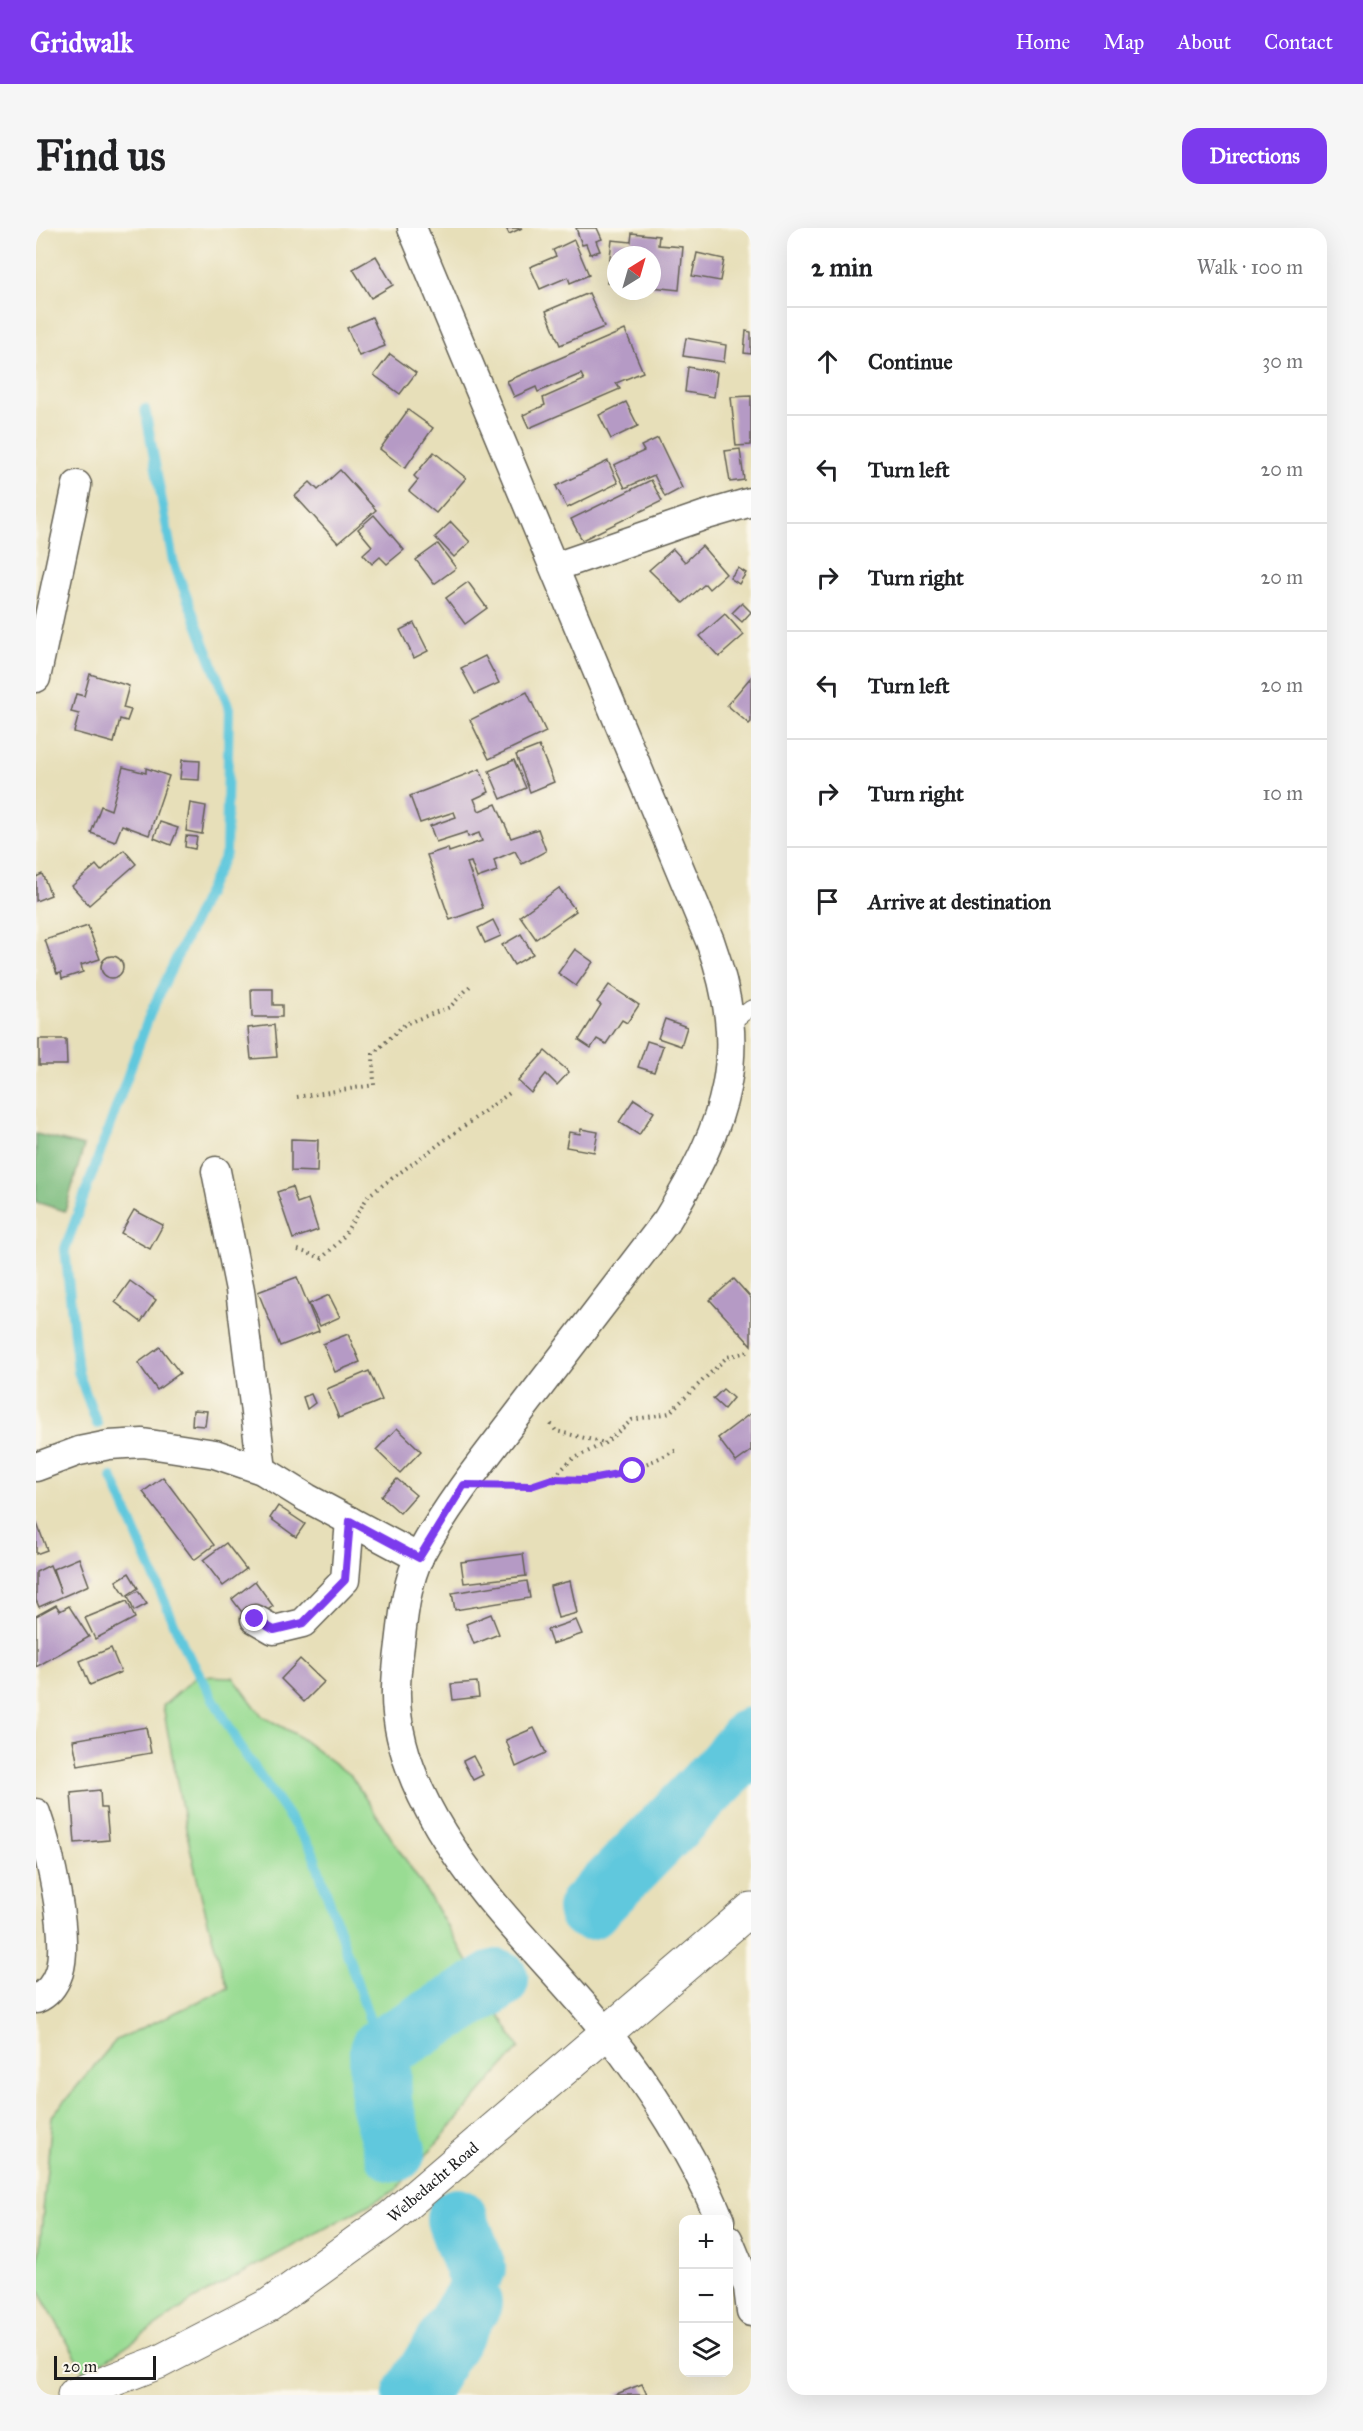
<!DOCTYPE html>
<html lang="en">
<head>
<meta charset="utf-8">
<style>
  body { margin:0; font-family:"IM FELL Great Primer",serif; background:#f6f6f6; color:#202124 }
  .controls { position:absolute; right:18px; bottom:18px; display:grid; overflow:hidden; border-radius:12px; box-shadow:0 6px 24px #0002 }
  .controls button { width:54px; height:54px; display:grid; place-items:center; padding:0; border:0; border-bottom:2px solid #e0e0e0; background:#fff; color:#202124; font:30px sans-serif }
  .compass { position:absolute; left:571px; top:18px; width:54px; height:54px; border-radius:50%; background:#fff; box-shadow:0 6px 24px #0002; rotate:37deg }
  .scale { position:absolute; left:18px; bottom:15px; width:102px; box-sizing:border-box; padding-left:6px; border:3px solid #1c1c1c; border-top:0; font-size:16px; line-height:21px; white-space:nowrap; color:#1c1c1c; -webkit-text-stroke:4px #fbf7ec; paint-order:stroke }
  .stop { position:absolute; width:18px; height:18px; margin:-14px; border:4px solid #7c3aed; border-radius:50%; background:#fff }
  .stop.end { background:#7c3aed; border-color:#fff; box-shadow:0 2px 6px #0008 }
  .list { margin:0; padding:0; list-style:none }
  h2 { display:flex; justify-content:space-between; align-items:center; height:78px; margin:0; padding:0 24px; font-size:26px }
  h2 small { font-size:20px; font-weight:400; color:#757577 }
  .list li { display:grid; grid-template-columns:39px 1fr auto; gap:18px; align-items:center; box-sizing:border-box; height:108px; padding:0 24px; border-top:2px solid #e0e0e0 }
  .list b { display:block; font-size:22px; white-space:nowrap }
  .list em { font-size:20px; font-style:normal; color:#757577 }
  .icon { flex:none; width:33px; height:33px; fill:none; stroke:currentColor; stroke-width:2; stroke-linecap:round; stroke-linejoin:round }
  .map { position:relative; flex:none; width:715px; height:2167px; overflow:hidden; border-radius:18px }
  header { display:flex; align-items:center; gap:36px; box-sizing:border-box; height:84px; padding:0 30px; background:#7c3aed; color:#fff }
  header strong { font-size:28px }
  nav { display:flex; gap:33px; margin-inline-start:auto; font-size:21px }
  .intro { display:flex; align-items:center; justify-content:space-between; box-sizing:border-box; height:144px; padding:0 36px }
  h1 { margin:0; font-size:42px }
  .button { padding:15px 27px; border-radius:18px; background:#7c3aed; color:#fff; font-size:21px; font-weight:700 }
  main { display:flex; gap:36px; padding:0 36px }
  aside { flex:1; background:#fff; border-radius:18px; box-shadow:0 6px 24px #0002 }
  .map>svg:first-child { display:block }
  .green { fill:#99dc93; stroke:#5a7c58; stroke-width:1.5 }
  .forest { fill:#7abc7d; stroke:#4b6c4c; stroke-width:1.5 }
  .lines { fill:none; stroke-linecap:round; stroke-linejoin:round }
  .stream { stroke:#61c8dd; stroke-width:10 }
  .river { stroke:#61c8dd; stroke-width:62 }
  .building { fill:#b59ac5 }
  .service-casing { stroke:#636053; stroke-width:17 }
  .minor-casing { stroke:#636053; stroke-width:31 }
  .tertiary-casing { stroke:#636053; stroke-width:35 }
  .path { stroke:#636053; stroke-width:4; stroke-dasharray:1.5 4.5; stroke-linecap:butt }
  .service { stroke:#fff; stroke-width:15 }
  .minor { stroke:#fff; stroke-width:28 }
  .tertiary { stroke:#fff; stroke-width:33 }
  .route { stroke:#7c3aed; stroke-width:8 }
  .labels { text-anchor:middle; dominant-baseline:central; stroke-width:5; stroke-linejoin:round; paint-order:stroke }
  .street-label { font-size:16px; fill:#1c1c1c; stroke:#fbf7ec }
</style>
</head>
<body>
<header>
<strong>Gridwalk</strong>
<nav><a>Home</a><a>Map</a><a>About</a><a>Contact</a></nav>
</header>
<div class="intro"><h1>Find us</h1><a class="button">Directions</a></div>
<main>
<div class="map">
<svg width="715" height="2167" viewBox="0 0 715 2167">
  <rect width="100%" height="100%" fill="#fbf7ec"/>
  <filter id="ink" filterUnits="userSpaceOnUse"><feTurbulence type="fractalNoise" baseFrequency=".0167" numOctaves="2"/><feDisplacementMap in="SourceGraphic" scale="12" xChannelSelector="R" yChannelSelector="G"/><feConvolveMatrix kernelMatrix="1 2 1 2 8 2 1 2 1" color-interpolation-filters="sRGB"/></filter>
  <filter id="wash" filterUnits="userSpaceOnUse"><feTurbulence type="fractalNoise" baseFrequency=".008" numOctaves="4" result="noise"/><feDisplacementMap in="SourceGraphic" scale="24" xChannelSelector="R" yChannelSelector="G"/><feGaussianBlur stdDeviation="1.35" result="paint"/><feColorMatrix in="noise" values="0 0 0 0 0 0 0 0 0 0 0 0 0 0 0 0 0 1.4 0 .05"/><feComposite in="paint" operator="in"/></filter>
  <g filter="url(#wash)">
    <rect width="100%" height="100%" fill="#e7dfb9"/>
    <path class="green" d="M161,1448L197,1449L226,1488L259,1506L315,1548L390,1663L483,1820L360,1962L159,2071L49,2146L0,2057L16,1888L80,1812L192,1760C161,1668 144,1573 127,1478Z"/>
    <polygon class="forest" points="0,906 48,918 29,983 0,974"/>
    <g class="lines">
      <g class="stream">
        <polyline points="61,1196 42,1144 29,1021 114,786 190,625 193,480 137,333 109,181"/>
        <polyline points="76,1249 148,1419 205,1520 276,1622 344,1822"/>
      </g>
      <g class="river">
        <polyline points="552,1681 689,1541 715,1510"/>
        <polyline points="359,1923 345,1875 344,1822 462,1752"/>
        <polyline points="421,1991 439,2040"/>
        <polyline points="378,2167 435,2075"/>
      </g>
    </g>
    <g id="blocks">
      <g class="building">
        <polygon points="470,0 486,0 473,6"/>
        <polygon points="540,0 561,0 566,11 560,13 564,23 554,26 550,16 546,17"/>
        <polygon points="596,5 623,8 622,17 647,19 643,62 616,59 616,27 580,27 580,56 571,55 576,12 595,14"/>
        <polygon points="538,12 553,47 534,55 532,49 504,61 494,39 520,28 517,22"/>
        <polygon points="661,25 688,31 684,53 656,48"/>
        <polygon points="340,28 357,57 335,70 317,41"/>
        <polygon points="553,65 568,99 524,117 510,83"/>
        <polygon points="336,89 349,118 323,128 311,100"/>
        <polygon points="589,102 607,144 580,155 584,161 493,200 487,187 509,177 507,170 548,152 545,146 502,164 500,159 478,169 471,153"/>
        <polygon points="710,103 715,104 715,126 708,125"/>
        <polygon points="650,110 690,117 688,134 647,128"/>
        <polygon points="354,126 380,145 364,166 338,147"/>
        <polygon points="652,139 681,144 678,169 649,164"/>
        <polygon points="715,168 715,217 700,218 695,169"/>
        <polygon points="590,174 602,198 575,211 563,187"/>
        <polygon points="372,182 397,200 369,240 344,221"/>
        <polygon points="622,210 646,260 629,269 618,247 589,260 578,237 608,223 605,218"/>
        <polygon points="704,221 708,252 694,254 689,223"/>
        <polygon points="398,224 430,250 400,285 373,263 382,252 378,248"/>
        <polygon points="572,233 582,255 531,280 520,258"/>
        <polygon points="304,242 340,282 302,315 259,268 274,254 282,262"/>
        <polygon points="615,252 626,273 546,312 535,291"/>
        <polygon points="338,287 368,322 351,336 344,329 336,336 327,326 336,318 322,301"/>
        <polygon points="415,294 434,314 418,329 399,309"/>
        <polygon points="402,316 420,340 398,356 380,332"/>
        <polygon points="666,318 690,346 673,361 669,356 647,375 613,342 637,321 649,334"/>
        <polygon points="702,340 710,345 703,356 694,350"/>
        <polygon points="432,354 451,380 429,396 410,370"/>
        <polygon points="706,375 715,384 706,394 696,385"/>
        <polygon points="689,386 708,407 683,429 664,408"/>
        <polygon points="378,395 392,423 378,430 364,402"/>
        <polygon points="449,428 463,455 439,466 425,440"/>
        <polygon points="54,446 93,458 87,480 95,482 91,493 84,491 78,515 38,504 43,486 35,484 40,466 48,468"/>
        <polygon points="715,449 715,494 713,496 691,477"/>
        <polygon points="491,464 510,504 453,531 434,492"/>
        <polygon points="503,518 518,554 494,564 480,527"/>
        <polygon points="146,532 164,533 163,552 144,551"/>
        <polygon points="478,532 490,560 465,571 453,543"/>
        <polygon points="87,539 110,545 110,540 133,548 113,607 86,597 79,614 55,605 65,578 75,582"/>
        <polygon points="444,541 453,564 438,571 443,583 460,576 475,610 502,601 510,623 486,636 479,623 458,632 461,643 441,650 435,634 431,635 447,680 414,692 391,627 412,620 413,624 446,613 443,605 432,609 431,604 400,614 394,598 420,589 418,584 384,595 374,568"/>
        <polygon points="154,575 170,578 166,606 150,603"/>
        <polygon points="124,594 142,600 135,617 118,610"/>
        <polygon points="150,608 161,609 159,621 149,619"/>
        <polygon points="88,622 100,636 53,677 36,658 60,637 65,643"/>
        <polygon points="6,646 15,667 0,673 0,649"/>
        <polygon points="523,660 540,683 500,711 484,688"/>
        <polygon points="457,692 465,708 449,715 442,700"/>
        <polygon points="52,698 64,731 45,737 47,744 26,751 25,745 21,746 9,712"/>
        <polygon points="485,706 497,726 478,737 466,717"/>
        <polygon points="539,721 557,734 540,758 522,745"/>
        <circle cx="76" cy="739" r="11"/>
        <polygon points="573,757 603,777 591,795 586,792 570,816 561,811 555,820 543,812 565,777 561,774"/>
        <polygon points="215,761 237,761 237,777 246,777 246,789 216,789"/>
        <polygon points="629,791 651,799 645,818 622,810"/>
        <polygon points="238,797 241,829 215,831 212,800"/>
        <polygon points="3,811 30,811 31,837 3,837"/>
        <polygon points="611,813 627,818 618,844 602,839"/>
        <polygon points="509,823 533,844 521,857 510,846 495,865 482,853"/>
        <polygon points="598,871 618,884 603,907 583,894"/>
        <polygon points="545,901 562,904 558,924 530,919 533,904 544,906"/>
        <polygon points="255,911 282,912 281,944 255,943"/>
        <polygon points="256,959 261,975 272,971 282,1002 257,1011 241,964"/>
        <polygon points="98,982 127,997 114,1021 85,1005"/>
        <polygon points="261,1049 283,1103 244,1118 222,1064"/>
        <polygon points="698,1051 715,1070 715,1117 674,1072"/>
        <polygon points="94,1053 120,1072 105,1094 79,1074"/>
        <polygon points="293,1067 304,1089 284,1098 273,1076"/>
        <polygon points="312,1106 324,1134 299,1144 287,1116"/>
        <polygon points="124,1119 144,1145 121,1162 102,1135"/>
        <polygon points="333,1143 346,1172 303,1190 291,1161"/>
        <polygon points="687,1161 697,1170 688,1181 677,1171"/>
        <polygon points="275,1166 279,1175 271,1181 267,1169"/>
        <polygon points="157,1182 171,1183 169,1198 156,1197"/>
        <polygon points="715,1185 715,1223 700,1234 682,1210"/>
        <polygon points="361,1200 385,1223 364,1245 340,1222"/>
        <polygon points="127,1249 178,1317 158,1332 107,1264"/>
        <polygon points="361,1251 380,1267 364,1285 345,1268"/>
        <polygon points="242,1278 269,1296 260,1309 234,1290"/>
        <polygon points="0,1293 11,1322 0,1326"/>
        <polygon points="190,1315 210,1341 187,1358 167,1332"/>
        <polygon points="487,1326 490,1348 428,1355 425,1334"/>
        <polygon points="43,1330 53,1357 3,1379 0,1372 0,1344 14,1337 25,1365 17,1341"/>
        <polygon points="93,1345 102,1360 90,1368 80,1353"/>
        <polygon points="219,1353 237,1378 214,1395 196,1371"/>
        <polygon points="491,1353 494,1370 419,1382 416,1365"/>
        <polygon points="534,1353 541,1385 522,1390 514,1358"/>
        <polygon points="102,1363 111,1376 98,1383 92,1368"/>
        <polygon points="91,1373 99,1390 59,1411 49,1390"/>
        <polygon points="20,1377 24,1383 33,1378 53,1409 0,1439 0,1388"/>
        <polygon points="455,1386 463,1406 438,1416 430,1396"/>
        <polygon points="540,1392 546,1406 516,1416 511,1402"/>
        <polygon points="75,1420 85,1444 54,1457 44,1433"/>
        <polygon points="264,1431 288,1454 268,1474 245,1451"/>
        <polygon points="441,1454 443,1469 417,1472 415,1456"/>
        <polygon points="110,1499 115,1525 42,1538 37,1512"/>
        <polygon points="498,1500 510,1525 480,1539 470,1512"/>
        <polygon points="437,1528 447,1547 437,1552 427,1533"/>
        <polygon points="64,1562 65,1580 70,1580 73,1612 39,1615 35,1565"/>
        <polygon points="606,2156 611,2167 578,2167"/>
      </g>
    </g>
  </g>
  <g filter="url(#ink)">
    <use href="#blocks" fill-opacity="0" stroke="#636053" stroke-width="1.5"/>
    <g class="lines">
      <g class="service-casing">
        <polyline id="service" points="694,796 715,780"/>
      </g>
      <g class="minor-casing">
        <g id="minor">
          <path d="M376,0L674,713C715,827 691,893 631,992C584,1053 537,1115 490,1176C453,1225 413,1273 384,1327C372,1351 368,1382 365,1408C363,1426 360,1444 360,1461C358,1535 405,1610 449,1665C487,1713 532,1756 570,1804C613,1857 658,1928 684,1992"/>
          <polyline points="519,339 667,288 715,274"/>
          <polyline points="0,450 41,257"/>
          <polyline points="180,943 204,1062 226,1242"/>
          <polyline points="0,1239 43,1223 73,1217 107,1215 179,1226 226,1242 271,1270 383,1330"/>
          <polyline points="219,1391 238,1402 267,1395 309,1352 314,1293"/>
          <path d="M0,1585C13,1621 34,1708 23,1744C19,1756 12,1766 0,1771"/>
          <polyline points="692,2011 712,2059 715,2084"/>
        </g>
      </g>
      <g class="tertiary-casing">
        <g id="tertiary">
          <path id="s1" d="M38,2167L123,2134L233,2077L282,2042L354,1990L715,1681"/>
        </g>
      </g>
      <g class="path">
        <polyline points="261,869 338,857 337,826 369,796 414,779 435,757"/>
        <polyline points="262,1022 286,1030 305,1012 333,967 475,864"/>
        <polyline points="515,1196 520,1203 569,1215"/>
        <path d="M517,1251C570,1253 594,1244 641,1222"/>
        <polyline points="467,1257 495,1258 516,1251 535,1232 569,1215 596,1192 633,1185 691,1129 715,1123"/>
      </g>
      <use href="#service" class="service"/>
      <use href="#minor" class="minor"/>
      <use href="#tertiary" class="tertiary"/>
    </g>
  </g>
  <g class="lines" filter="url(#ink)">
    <polyline class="route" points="219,1391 238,1402 267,1395 309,1352 314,1293 383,1330 428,1257 495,1258 516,1251 550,1252 597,1243"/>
  </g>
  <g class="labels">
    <g class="street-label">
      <text stroke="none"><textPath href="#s1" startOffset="420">Welbedacht Road</textPath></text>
    </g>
  </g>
</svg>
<div class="controls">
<button>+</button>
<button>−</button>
<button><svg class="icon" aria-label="layers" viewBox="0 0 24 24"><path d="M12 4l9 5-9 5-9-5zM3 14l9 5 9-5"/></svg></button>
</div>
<svg class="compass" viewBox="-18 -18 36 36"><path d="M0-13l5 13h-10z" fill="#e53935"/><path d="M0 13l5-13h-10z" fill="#757577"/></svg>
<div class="scale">20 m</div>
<div class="stop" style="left:597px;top:1243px"></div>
<div class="stop end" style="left:219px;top:1391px"></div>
</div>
<aside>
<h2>2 min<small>Walk · 100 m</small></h2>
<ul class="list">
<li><svg class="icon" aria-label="ahead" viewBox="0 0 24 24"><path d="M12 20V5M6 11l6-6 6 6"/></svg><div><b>Continue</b></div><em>30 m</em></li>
<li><svg class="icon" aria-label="left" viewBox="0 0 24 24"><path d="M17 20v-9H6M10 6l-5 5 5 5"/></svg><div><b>Turn left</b></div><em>20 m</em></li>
<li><svg class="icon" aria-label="right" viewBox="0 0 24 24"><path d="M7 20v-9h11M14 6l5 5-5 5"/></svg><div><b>Turn right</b></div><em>20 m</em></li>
<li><svg class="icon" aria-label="left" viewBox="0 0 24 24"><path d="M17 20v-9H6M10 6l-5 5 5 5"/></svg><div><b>Turn left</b></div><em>20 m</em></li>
<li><svg class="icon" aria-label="right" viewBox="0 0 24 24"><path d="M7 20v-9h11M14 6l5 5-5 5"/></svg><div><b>Turn right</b></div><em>10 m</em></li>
<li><svg class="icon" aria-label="arrive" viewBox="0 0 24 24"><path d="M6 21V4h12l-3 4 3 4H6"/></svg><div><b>Arrive at destination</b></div></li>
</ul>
</aside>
</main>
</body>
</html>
